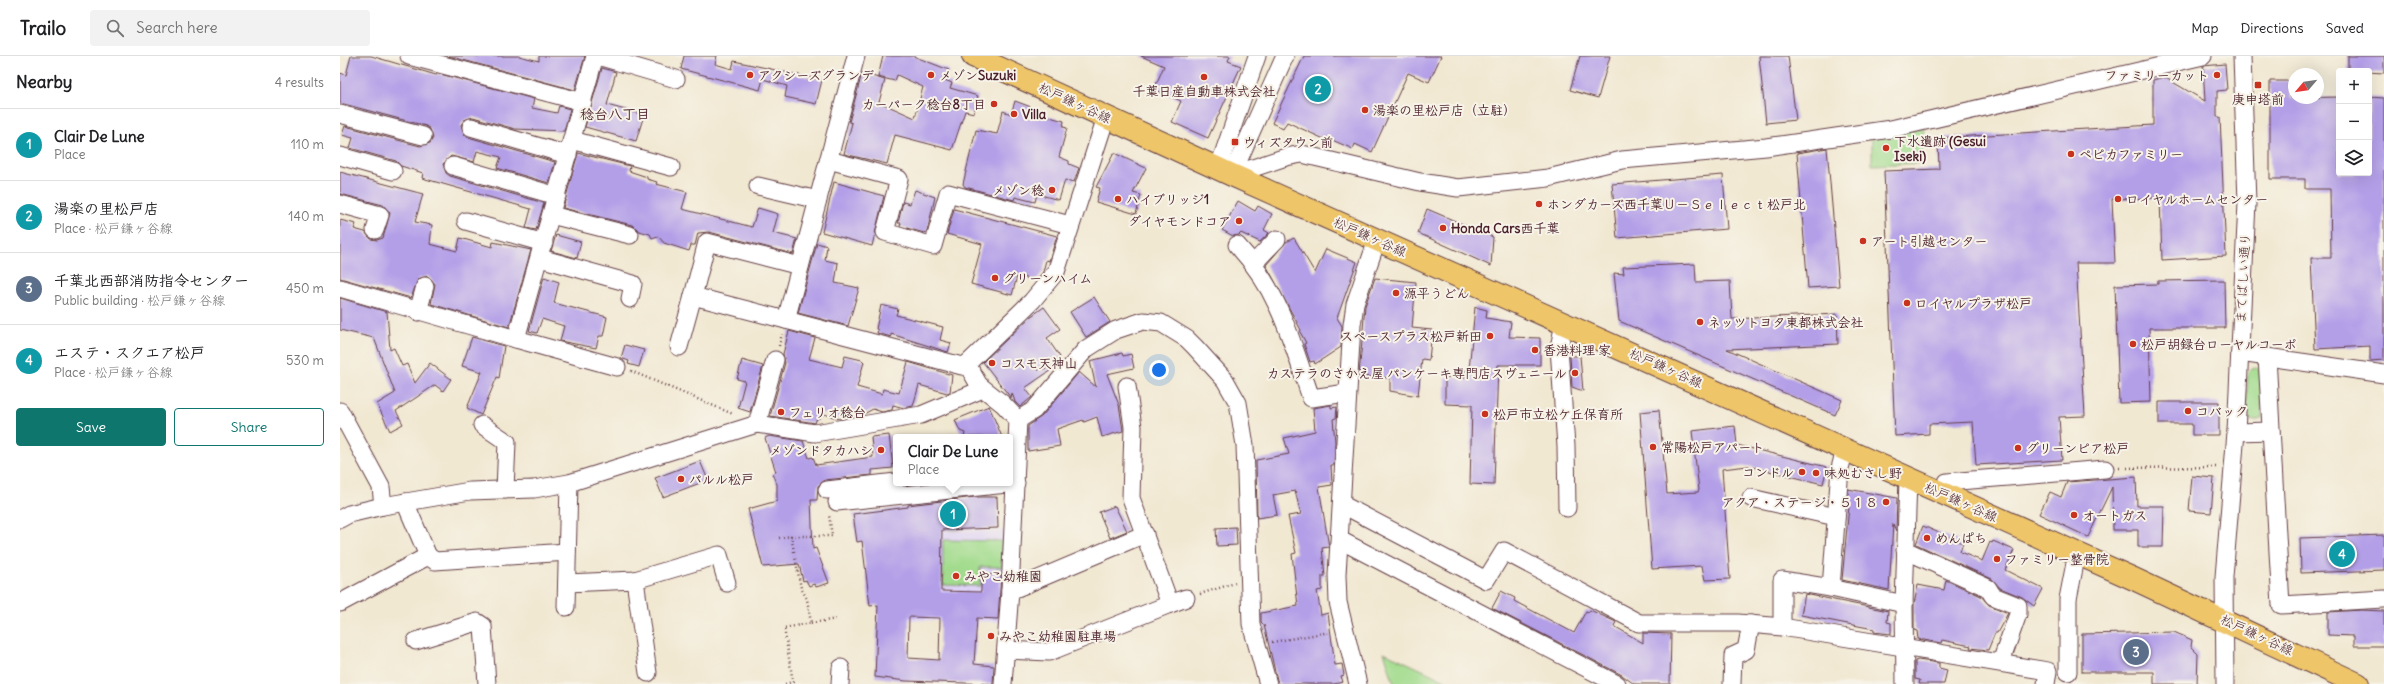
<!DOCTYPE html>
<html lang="en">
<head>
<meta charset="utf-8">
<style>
  body { margin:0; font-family:Delius,"Klee One",sans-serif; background:#f2f2f2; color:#202124 }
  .controls { position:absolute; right:12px; top:12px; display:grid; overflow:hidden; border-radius:4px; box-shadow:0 4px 16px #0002 }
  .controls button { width:36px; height:36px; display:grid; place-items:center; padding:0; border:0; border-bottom:1px solid #e0e0e0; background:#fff; color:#202124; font:20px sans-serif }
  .compass { position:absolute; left:1948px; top:12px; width:36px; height:36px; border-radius:50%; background:#fff; box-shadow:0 4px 16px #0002; rotate:241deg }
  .you { position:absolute; left:819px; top:314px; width:14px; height:14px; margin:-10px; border:3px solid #fff; border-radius:50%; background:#1a73e8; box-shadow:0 0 0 6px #1a73e833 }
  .badge { display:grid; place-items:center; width:26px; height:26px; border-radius:50%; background:#0f766e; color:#fff; font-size:13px; font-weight:700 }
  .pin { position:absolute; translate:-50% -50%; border:2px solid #fff; box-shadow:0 1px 4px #0006 }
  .popup { position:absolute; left:553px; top:378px; width:120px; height:52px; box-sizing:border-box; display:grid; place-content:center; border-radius:4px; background:#fff; filter:drop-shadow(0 1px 3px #0005); font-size:13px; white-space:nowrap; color:#757577 }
  .popup b { font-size:15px; color:#202124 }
  .popup::after { content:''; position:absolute; left:50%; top:100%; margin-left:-8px; border:8px solid transparent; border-top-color:#fff }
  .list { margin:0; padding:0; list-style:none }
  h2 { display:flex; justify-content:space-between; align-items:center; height:52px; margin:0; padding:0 16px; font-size:17px }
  h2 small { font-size:13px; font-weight:400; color:#757577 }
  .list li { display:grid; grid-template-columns:26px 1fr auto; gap:12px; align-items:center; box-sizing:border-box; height:72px; padding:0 16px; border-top:1px solid #e0e0e0 }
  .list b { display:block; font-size:15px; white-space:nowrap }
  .list p { margin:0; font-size:13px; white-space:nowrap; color:#757577 }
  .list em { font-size:13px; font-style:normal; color:#757577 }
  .actions { display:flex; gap:8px; padding:12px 16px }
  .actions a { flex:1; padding:9px 0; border:1px solid #0f766e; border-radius:4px; text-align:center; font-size:14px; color:#0f766e }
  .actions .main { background:#0f766e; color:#fff }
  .icon { flex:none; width:22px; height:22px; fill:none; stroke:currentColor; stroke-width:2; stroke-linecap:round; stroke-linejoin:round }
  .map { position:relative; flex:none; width:2044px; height:628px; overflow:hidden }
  header { display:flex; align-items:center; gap:24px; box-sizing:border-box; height:56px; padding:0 20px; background:#fff; border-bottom:1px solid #e0e0e0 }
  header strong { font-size:19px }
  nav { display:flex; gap:22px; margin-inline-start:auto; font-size:14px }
  .search { width:280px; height:36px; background:#f2f2f2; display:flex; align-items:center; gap:10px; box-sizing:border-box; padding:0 14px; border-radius:4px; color:#757577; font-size:15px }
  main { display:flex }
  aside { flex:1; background:#fff }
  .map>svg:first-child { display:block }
  .built { fill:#dfd4f5 }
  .green { fill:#a2db8d; stroke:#767d5c }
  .building { fill:#b39fe8; fill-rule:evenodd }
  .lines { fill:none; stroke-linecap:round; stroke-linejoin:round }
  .minor-casing { stroke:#633d44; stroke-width:19 }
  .major-casing { stroke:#633d44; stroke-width:24 }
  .path { stroke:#633d44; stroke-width:2.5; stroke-dasharray:1 3; stroke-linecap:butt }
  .minor { stroke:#fff; stroke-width:17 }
  .major { stroke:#eec569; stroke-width:22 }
  .poi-dot { fill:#c8321e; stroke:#f7f3e8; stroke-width:1.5 }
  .labels { text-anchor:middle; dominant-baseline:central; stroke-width:4; stroke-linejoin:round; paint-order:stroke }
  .poi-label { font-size:13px; font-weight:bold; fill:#4a1f2b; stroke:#f7f3e8; text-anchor:start }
  .street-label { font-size:13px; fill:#4a1f2b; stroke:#f7f3e8 }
  .neighbourhood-label { font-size:14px; font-weight:bold; fill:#4a1f2b; stroke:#f7f3e8 }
</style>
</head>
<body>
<header>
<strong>Trailo</strong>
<div class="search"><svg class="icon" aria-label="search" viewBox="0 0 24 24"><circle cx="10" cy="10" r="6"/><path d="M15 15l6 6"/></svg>Search here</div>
<nav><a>Map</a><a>Directions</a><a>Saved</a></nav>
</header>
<main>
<aside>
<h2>Nearby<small>4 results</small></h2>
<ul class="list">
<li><span class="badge" style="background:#0f9aa8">1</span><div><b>Clair De Lune</b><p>Place</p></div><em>110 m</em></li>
<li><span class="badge" style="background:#0f9aa8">2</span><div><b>湯楽の里松戸店</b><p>Place · 松戸鎌ヶ谷線</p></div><em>140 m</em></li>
<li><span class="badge" style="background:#5c6f8a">3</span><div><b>千葉北西部消防指令センター</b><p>Public building · 松戸鎌ヶ谷線</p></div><em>450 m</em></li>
<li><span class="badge" style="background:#0f9aa8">4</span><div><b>エステ・スクエア松戸</b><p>Place · 松戸鎌ヶ谷線</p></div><em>530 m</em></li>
</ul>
<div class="actions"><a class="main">Save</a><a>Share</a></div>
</aside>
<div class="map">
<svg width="2044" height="628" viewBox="0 0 2044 628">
  <rect width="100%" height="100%" fill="#f7f3e8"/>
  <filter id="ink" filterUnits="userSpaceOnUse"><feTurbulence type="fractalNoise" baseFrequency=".025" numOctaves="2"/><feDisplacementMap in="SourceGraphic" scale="8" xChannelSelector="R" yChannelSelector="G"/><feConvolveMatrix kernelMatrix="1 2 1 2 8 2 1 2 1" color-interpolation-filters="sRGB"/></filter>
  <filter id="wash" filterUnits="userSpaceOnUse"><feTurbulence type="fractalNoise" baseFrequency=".012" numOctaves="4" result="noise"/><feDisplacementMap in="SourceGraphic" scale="16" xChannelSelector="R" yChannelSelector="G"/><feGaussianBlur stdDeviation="0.9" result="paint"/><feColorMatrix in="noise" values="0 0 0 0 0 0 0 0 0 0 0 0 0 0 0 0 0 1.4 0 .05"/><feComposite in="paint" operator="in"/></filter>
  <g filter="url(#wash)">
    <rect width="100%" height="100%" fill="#f1e8d2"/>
    <polygon class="built" points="666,474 662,566 567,564 569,476"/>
    <g class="green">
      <polygon points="1584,72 1581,107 1532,109 1532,82"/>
      <polygon points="1916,311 1920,314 1922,362 1916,365 1909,364 1906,356 1908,316 1912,312"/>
      <polygon points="603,484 662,485 662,511 640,511 640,530 603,529"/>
      <polygon points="1044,596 1112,628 1054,628"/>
    </g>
    <g id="blocks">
      <g class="building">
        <polygon points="11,0 31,0 96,19 100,18 194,43 192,52 217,57 219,50 230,53 224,75 175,73 133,61 124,64 121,69 124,78 128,81 215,106 209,127 157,112 161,101 137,95 134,106 111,100 103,108 106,117 110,120 204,147 196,174 186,172 191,153 82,122 83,117 61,110 56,105 10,92 13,82 2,79 5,70 80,90 90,87 93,82 90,73 86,70 0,47 0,17 6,19"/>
        <polygon points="108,0 179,0 199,5 199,0 245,0 235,34"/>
        <polygon points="344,0 377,0 375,8 392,13 394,5 482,24 476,48 445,41 447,30 423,23 420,34 341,13"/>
        <polygon points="543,0 573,0 609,14 605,24 612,27 610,32 638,40 634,57 625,55 612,94 555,79 547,108 504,98 512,67 509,66 522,17 545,24 539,46 575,62 583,31 557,19 555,25 538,21"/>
        <polygon points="801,0 890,0 888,5 901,10 868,82 832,66 841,45 814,33 824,10"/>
        <polygon points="964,0 1101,0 1089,26 1068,17 1032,96 1015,88 1013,93 985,81 984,83 947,66 943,73 932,67"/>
        <polygon points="1240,0 1270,0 1258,42 1230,34"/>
        <polygon points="1419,0 1448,0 1456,64 1426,67"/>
        <polygon points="2008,0 2044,0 2044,17 2008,15"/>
        <polygon points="1885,8 1887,34 1877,35 1877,61 1880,61 1886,200 1822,204 1820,142 1772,143 1775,207 1736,207 1745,360 1719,361 1722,404 1636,409 1633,366 1589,368 1589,378 1555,380 1544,115 1599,113 1598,82 1813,69 1813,24 1824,21 1865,45 1863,10"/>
        <polygon points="262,12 276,16 267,49 304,59 296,85 245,71"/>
        <polygon points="1930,25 1950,25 1951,42 1999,41 1999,117 2029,117 2029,41 2044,42 2044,304 2030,305 2030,290 1975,293 1971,202 1991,202 1990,133 1965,133 1965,123 1930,123"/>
        <polygon points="675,45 691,51 689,55 724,65 723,71 727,72 719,101 729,105 729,108 739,112 734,126 725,124 719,144 697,138 695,146 675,141 674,144 625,131 623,128 636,74 657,78 663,55 671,58"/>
        <polygon points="1487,92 1499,230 1468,232 1457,97"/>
        <polygon points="238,97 290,110 289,115 307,121 307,123 317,126 316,128 347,136 342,153 412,171 418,152 438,158 433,177 457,183 453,198 369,176 358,177 355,189 351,189 349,195 324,187 318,180 312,182 310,178 299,175 292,169 223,152"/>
        <polygon points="774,97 806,112 793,137 801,139 796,158 756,146 760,132 756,131"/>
        <polygon points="0,116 83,138 75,166 92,169 90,188 117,195 120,182 152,191 153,186 191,194 169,271 91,248 95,228 88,220 78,223 71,242 0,222 0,164 16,168 14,173 25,176 31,183 37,184 43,182 50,157 43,149 0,138"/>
        <polygon points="1383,119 1387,173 1277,182 1272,128"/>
        <polygon points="494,126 544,140 532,190 482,176"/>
        <polygon points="575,134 595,141 587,176 584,177 560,170 561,167 558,167 563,146 570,148"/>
        <polygon points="898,145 915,155 918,150 932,158 924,174 929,177 920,186 901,177 899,179 893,180 882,174"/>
        <polygon points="614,153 717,180 709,205 706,204 703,216 696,224 677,220 672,239 631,228 642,188 607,178"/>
        <polygon points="1087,153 1153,181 1151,210 1078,177"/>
        <polygon points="216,179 241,186 237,202 211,195"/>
        <polygon points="954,182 975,217 986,193 1017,206 997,262 1002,270 1001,291 975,308 974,305 970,306 964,288 966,287 960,276 961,274 926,209 946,186"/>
        <polygon points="477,187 487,190 485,204 498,207 495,227 519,232 508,270 458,257"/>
        <polygon points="1355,208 1356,226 1390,225 1392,263 1497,258 1498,288 1387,293 1502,344 1495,359 1279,265 1274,217 1284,218 1283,211"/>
        <polygon points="204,221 219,226 214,247 267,261 263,280 259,280 256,292 220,285 224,270 202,263 197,277 189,275"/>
        <polygon points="1035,222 1076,226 1072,272 1092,274 1089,304 1082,303 1078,340 1050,335 1050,322 1019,320 1025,250"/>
        <polygon points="1884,224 1885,272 1809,272 1811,346 1779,347 1775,229 1818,228 1818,225"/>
        <polygon points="754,241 770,266 746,281 730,256"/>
        <polygon points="0,242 47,256 50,294 54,292 62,310 67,308 75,327 90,307 111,323 103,335 95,329 56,355 63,368 50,375 37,348 55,337 34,282 0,274"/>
        <polygon points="541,249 558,253 556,259 603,271 600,284 611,287 608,296 551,278 551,281 537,277 538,274 536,273"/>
        <polygon points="704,251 720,273 707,282 720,301 698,314 717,310 685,332 692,341 680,351 675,346 672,337 671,342 643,306 690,261"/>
        <polygon points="1135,251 1147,254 1146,262 1171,266 1169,281 1200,282 1200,309 1158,309 1154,429 1130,428 1132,349 1105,348 1105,321 1125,322 1125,314 1129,314"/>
        <polygon points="449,275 475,282 469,303 502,311 505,300 522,304 524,306 517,331 542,338 543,333 559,337 568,306 612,319 610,336 607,337 579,329 573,350 564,352 553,349 552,354 542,356 533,353 522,359 500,363 481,357 480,362 477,362 475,367 430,360 445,307 443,298"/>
        <polygon points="132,281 164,290 159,322 157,321 141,359 127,352 142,316 122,310"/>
        <polygon points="285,289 304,294 299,311 288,308 289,305 281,302"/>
        <polygon points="782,297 783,300 791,298 794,312 767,318 779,349 783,375 762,381 757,361 744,366 743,364 717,373 720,390 688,395 688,370 702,360 739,316 756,331 750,305"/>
        <polygon points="1230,300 1240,300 1243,335 1232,331"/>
        <polygon points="402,304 423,310 410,356 398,352 405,325 397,323"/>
        <polygon points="1819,346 1879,346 1879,379 1852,379 1852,368 1819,368"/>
        <polygon points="991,349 991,352 997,351 996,362 993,363 995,386 994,409 991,409 992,429 979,431 989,491 982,492 985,520 982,520 982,534 977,535 981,559 988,557 995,609 1002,608 1004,619 1001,620 1003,626 994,628 938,628 924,569 921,566 921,557 958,550 952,498 956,497 948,460 961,458 955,435 933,439 937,459 917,462 916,404 949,398 944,382 975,375 973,352"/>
        <polygon points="649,350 662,381 624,381 625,377 620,375 615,364"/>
        <polygon points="1319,354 1327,438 1358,436 1359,434 1352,375 1395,370 1397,389 1487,411 1483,428 1408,410 1382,413 1390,523 1365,524 1362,510 1312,513 1300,356"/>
        <polygon points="549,379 553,412 532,414 532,419 485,424 478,430 477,444 471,444 473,493 476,492 489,527 476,531 474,528 469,530 466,524 463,525 459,508 423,511 408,453 437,445 437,428 432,418 436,416 425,382 429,380 463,385 469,402 473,401 476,409 533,401 531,381"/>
        <polygon points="360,405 368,424 323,441 315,422"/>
        <polygon points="1852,420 1874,422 1871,457 1849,455"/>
        <polygon points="1796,421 1797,450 1824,450 1823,491 1798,491 1798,474 1773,474 1772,431 1748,481 1699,458 1710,436 1721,441 1727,426"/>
        <polygon points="1508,433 1557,442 1556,475 1553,468 1549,534 1502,524 1509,450"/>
        <path d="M635,441H657L658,472L602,474L601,535L641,536V518L661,519L658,563L637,562L634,608L654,610L653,628L566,625L535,621L538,549L530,550L522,485L517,486L513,458L568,451V449ZM569,561L600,562L599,604L568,602Z"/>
        <polygon points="775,450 787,475 770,482 759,456"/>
        <polygon points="1583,470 1623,487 1620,496 1642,505 1650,486 1652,487 1653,485 1674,494 1665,514 1703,533 1694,550 1682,541 1660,532 1652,523 1576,488"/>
        <polygon points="896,471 897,489 877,490 876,472"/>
        <polygon points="2044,479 2044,514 1961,517 1960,482"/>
        <polygon points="1606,524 1641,540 1649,549 1668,557 1657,577 1655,577 1648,594 1630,592 1631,590 1602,584 1601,587 1578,583 1577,575 1574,574 1574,548 1578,529 1604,534"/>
        <polygon points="1161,535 1175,542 1174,545 1234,577 1246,555 1249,556 1250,554 1276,566 1274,570 1303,587 1303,577 1331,578 1330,628 1294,628 1282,619 1152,552"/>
        <polygon points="1465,538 1548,555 1547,566 1551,567 1551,578 1534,576 1534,573 1461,559"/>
        <polygon points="2021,554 2044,555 2044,590 2014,590 2014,580 1988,579 1988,556"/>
        <polygon points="1834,576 1852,584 1851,591 1858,598 1857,628 1814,628 1814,616 1742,616 1742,578"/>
        <polygon points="1578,604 1599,607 1599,612 1607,614 1604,628 1579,628 1580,624 1575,623 1575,605"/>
      </g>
    </g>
  </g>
  <g filter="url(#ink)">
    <use href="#blocks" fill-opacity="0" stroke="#633d44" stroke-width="1"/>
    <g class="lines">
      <g class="minor-casing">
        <g id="minor">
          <polyline points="69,0 243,46"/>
          <polyline points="258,0 336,23"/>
          <polyline points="516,0 446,264 622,310 627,308"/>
          <polyline points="0,58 83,80"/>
          <polyline points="131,71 228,99"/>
          <polyline points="232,84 331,111"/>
          <polyline points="0,100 53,115"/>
          <polyline points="489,104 559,123 545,176 593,190 608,137 730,169"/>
          <polyline points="113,110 217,140"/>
          <polyline points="878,113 917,0"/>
          <polyline points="892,119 946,101 962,98 1080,126 1118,132 1208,122 1282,104 1426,91 1551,73 1863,0"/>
          <polyline points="892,119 945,0"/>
          <polyline points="418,130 478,144"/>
          <polyline points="0,148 40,159 35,174"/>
          <polyline points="211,159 290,179"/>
          <polyline points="126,165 204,187"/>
          <path d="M897,189C939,234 952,286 971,342L1007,337"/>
          <polyline points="200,202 293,228 290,243"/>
          <polyline points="914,207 937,183"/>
          <polyline points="0,232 176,283 255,0"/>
          <polyline points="78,256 85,230"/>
          <polyline points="446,264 353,240 367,186 460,210"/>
          <polyline points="1224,267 1219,292 1226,390 1227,452"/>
          <polyline points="176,283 277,311"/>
          <polyline points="339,291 353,240"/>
          <polyline points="1900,297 2044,318"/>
          <polyline points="1927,301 1941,549 2044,543"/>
          <polyline points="0,355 41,431 43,450"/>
          <polyline points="678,364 694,354 746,293 776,274 803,265 821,267 847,283 855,291 885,324 898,347 905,389 911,568 928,628"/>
          <polyline points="417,368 435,304"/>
          <polyline points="142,369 167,386 165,434"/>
          <polyline points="1896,376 1931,375"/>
          <polyline points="487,434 556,426"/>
          <polyline points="1601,438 1607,426 1765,413"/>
          <polyline points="1411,442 1496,461"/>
          <polyline points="65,446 88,500"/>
          <polyline points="497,446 676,427"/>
          <polyline points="1003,449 1146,524 1164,495 1299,567 1398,567 1442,571 1708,615 1706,628"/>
          <polyline points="0,463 9,458 43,450 130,435 194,433 229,427 417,368 475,377 581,359 643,333"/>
          <polyline points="1000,484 1277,628"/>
          <polyline points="1565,494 1648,532 1653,540 1678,550 1678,558 1661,606"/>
          <polyline points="295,524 308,617"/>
          <polyline points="227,527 295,524 379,499 387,527"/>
          <polyline points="1491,532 1500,412 1505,394"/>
          <polyline points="670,535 805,478"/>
          <polyline points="0,547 88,500 95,505 227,496"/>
          <polyline points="830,548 846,542"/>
          <polyline points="226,551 229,427"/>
          <polyline points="1442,571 1442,524 1491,532 1564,548"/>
          <polyline points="76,585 137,566 143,570 147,628"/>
          <polyline points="666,594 709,596 830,548 791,442 793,371 787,330"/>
          <polyline points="1728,616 1728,543 1737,497"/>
          <polyline points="500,628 501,612"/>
          <polyline points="663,628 670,535 678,364 663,348 639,329 627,308 692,245 716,216 766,61"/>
          <polyline points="1018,628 998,546 997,519 1012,269 1015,248 1037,184"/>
          <polyline points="1392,628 1393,600 1406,594 1411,568"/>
          <polyline points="1565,628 1564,548 1568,423"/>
          <polyline points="1885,628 1884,521 1896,376 1907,147 1902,0"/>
        </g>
      </g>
      <g class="major-casing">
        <polyline id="major" points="633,0 892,119 1794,523 2018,628"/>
      </g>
      <g class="path">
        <polyline points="439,290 442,278"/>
        <polyline points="291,315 393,358"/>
        <polyline points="1779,412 1878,411"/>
        <polyline points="439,482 451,480"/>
        <polyline points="860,538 895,527"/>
        <polyline points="471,567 497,563"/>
        <polyline points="932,586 990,576"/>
        <polyline points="445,628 453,626 444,572 471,567 467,543 461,532 451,480 492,480 489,459"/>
      </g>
      <use href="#minor" class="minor"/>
      <use href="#major" class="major"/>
    </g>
  </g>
  <g class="poi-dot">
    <circle cx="410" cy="19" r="4"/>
    <circle cx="591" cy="19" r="4"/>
    <circle cx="1877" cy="19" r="4"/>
    <circle cx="864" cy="21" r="4"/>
    <rect x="1914" y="25" width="8" height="8" rx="2"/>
    <circle cx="654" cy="48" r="4"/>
    <circle cx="1025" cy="54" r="4"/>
    <circle cx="674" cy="58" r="4"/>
    <rect x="891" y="82" width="8" height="8" rx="2"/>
    <circle cx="1546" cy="92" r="4"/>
    <circle cx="1731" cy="98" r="4"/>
    <circle cx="712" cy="134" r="4"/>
    <circle cx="778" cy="143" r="4"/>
    <circle cx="1778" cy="143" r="4"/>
    <circle cx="1199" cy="148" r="4"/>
    <circle cx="899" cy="165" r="4"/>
    <circle cx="1103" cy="172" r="4"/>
    <circle cx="1523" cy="185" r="4"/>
    <circle cx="655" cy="222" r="4"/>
    <circle cx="1056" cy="237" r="4"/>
    <circle cx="1567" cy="247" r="4"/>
    <circle cx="1360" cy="266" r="4"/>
    <circle cx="1150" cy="280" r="4"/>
    <circle cx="1793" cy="288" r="4"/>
    <circle cx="1195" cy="294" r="4"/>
    <circle cx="652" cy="307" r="4"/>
    <circle cx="1235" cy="317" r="4"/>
    <circle cx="1848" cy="355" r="4"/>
    <circle cx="441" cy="356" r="4"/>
    <circle cx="1145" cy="358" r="4"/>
    <circle cx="1313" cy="391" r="4"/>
    <circle cx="1678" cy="392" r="4"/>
    <circle cx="541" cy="394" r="4"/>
    <circle cx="1462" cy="416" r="4"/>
    <circle cx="1476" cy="417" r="4"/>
    <circle cx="341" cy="423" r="4"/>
    <circle cx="1546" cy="446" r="4"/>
    <circle cx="1734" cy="459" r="4"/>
    <circle cx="1587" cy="482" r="4"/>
    <circle cx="1657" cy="503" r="4"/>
    <circle cx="616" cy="520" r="4"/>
    <circle cx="651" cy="580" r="4"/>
  </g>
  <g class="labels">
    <g class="poi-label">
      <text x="418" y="19">アクシーズグランデ</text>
      <text x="599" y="19">メゾンSuzuki</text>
      <text x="1869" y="19" text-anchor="end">ファミリーカット</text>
      <text x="864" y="35" text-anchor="middle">千葉日産自動車株式会社</text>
      <text x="1918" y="43" text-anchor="middle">庚申塔前</text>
      <text x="646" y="48" text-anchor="end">カーパーク稔台8丁目</text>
      <text x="1033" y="54">湯楽の里松戸店（立駐）</text>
      <text x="682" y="58">Villa</text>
      <text x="1554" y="85">下水遺跡 (Gesui<tspan x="1554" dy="15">Iseki)</tspan></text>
      <text x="903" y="86">ウィズタウン前</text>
      <text x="1739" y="98">ペピカファミリー</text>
      <text x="704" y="134" text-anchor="end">メゾン稔</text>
      <text x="786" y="143">ハイブリッジ1</text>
      <text x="1786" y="143">ロイヤルホームセンター</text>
      <text x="1207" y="148">ホンダカーズ西千葉Ｕ－Ｓｅｌｅｃｔ松戸北</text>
      <text x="891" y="165" text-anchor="end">ダイヤモンドコア</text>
      <text x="1111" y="172">Honda Cars西千葉</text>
      <text x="1531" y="185">アート引越センター</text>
      <text x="663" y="222">グリーンハイム</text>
      <text x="1064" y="237">源平うどん</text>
      <text x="1575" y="247">ロイヤルプラザ松戸</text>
      <text x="1368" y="266">ネッツトヨタ東都株式会社</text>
      <text x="1142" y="280" text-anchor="end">スペースプラス松戸新田</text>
      <text x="1801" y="288">松戸胡録台ローヤルコーポ</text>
      <text x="1203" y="294">香港料理 家</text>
      <text x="660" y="307">コスモ天神山</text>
      <text x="1227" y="317" text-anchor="end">カステラのさかえ屋 パンケーキ専門店スヴェニール</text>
      <text x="1856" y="355">コバック</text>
      <text x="449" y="356">フェリオ稔台</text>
      <text x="1153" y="358">松戸市立松ケ丘保育所</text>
      <text x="1321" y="391">常陽松戸アパート</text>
      <text x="1686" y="392">グリーンピア松戸</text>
      <text x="533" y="394" text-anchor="end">メゾンドタカハシ</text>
      <text x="1454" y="416" text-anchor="end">コンドル</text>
      <text x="1484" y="417">味処むさし野</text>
      <text x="349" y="423">パルル松戸</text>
      <text x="1538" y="446" text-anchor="end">アクア・ステージ・５１８</text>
      <text x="1742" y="459">オートガス</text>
      <text x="1595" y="482">めんぱち</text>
      <text x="1665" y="503">ファミリー整骨院</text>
      <text x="624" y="520">みやこ幼稚園</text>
      <text x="659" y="580">みやこ幼稚園駐車場</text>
    </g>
    <g class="street-label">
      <text transform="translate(735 47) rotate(25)">松戸鎌ヶ谷線</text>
      <text transform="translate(1030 181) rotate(24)">松戸鎌ヶ谷線</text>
      <text transform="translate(1903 222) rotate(-87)">まてばしい通り</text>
      <text transform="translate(1326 312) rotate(24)">松戸鎌ヶ谷線</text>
      <text transform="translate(1621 446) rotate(24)">松戸鎌ヶ谷線</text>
      <text transform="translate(1917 579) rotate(25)">松戸鎌ヶ谷線</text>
    </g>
    <g class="neighbourhood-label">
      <text x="275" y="58">稔台八丁目</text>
    </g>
  </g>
</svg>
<div class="controls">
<button>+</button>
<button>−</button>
<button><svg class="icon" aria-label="layers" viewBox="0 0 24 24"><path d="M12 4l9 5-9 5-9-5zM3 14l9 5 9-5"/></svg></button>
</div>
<svg class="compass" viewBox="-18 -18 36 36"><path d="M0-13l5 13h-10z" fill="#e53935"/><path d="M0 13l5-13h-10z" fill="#757577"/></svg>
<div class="you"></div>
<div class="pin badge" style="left:613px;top:458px;background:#0f9aa8">1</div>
<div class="popup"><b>Clair De Lune</b>Place</div>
<div class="pin badge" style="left:978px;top:33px;background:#0f9aa8">2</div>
<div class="pin badge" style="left:1796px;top:596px;background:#5c6f8a">3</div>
<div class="pin badge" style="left:2002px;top:498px;background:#0f9aa8">4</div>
</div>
</main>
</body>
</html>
